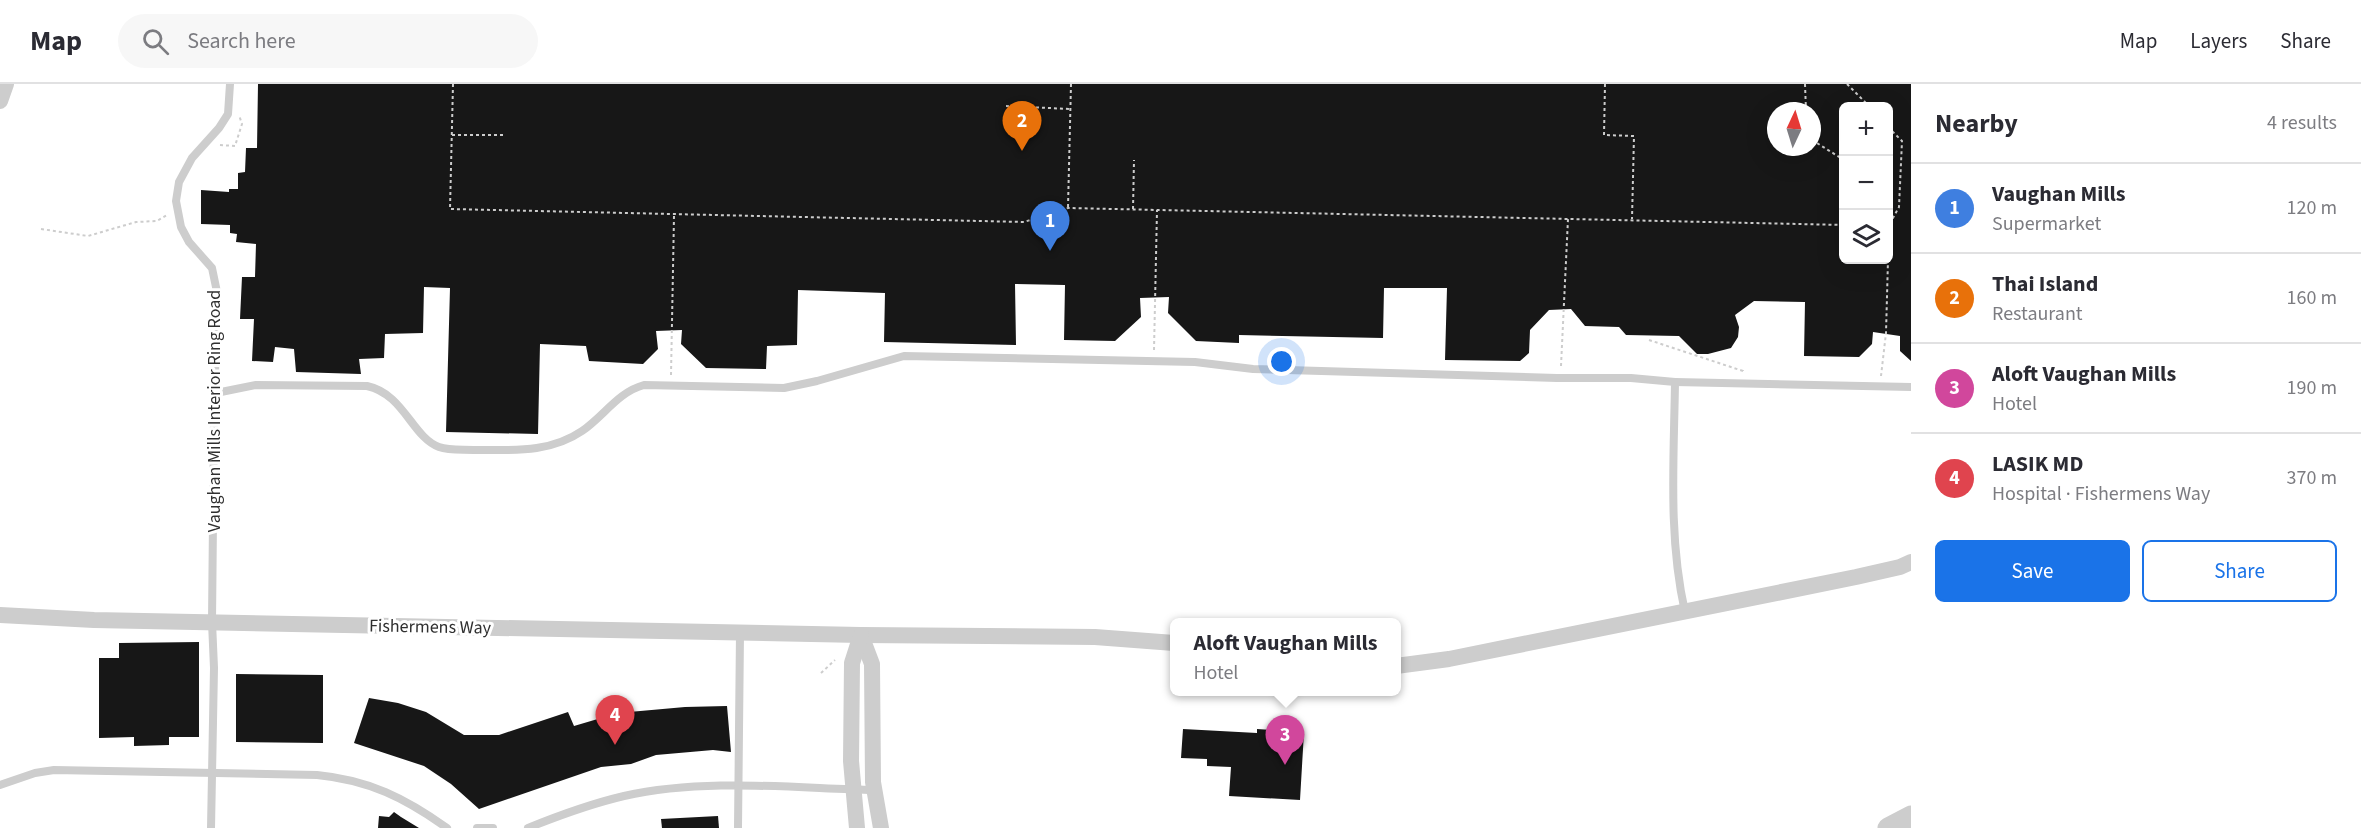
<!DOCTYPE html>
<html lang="en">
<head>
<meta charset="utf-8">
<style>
  body { margin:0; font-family:"Source Sans 3",sans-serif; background:#f7f7f7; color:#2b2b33 }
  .controls { position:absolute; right:18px; top:18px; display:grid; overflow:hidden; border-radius:9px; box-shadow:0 6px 24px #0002 }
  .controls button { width:54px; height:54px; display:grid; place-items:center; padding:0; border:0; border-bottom:2px solid #e1e1e2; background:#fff; color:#2b2b33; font:30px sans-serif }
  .compass { position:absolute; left:1767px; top:18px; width:54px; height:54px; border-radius:50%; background:#fff; box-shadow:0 6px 24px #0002; rotate:4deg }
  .you { position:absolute; left:1282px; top:278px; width:21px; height:21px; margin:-15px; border:4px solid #fff; border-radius:50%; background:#1a73e8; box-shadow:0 0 0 9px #1a73e833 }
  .badge { display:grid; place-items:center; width:39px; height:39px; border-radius:50%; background:#1a73e8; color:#fff; font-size:20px; font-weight:700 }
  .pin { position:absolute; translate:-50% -50px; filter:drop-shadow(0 2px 3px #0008) }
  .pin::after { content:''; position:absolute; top:32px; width:21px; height:18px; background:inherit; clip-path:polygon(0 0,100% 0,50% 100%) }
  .popup { position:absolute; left:1170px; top:534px; width:231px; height:78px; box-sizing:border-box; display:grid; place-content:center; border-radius:9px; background:#fff; filter:drop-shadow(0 2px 4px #0005); font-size:20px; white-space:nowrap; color:#7c7c81 }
  .popup b { font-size:22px; color:#2b2b33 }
  .popup::after { content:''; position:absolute; left:50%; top:100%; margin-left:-12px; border:12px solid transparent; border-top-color:#fff }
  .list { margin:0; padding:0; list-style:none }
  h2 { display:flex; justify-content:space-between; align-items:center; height:78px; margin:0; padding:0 24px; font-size:26px }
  h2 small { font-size:20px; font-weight:400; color:#7c7c81 }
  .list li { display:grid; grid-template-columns:39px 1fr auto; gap:18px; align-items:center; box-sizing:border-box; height:90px; padding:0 24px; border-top:2px solid #e1e1e2 }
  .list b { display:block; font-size:22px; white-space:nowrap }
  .list p { margin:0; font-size:20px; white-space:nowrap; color:#7c7c81 }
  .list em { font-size:20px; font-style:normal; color:#7c7c81 }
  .actions { display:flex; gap:12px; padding:18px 24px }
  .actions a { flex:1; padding:14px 0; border:2px solid #1a73e8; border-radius:9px; text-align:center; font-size:21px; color:#1a73e8 }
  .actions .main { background:#1a73e8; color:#fff }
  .icon { flex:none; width:33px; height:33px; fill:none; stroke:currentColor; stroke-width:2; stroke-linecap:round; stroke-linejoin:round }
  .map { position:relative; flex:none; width:1911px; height:744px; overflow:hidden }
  header { display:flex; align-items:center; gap:36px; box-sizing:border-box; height:84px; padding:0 30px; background:#fff; border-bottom:2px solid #e1e1e2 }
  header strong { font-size:28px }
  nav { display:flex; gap:33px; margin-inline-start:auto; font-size:21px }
  .search { width:420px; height:54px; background:#f7f7f7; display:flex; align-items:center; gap:15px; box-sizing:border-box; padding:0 21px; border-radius:33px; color:#7c7c81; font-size:22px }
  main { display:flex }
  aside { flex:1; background:#fff }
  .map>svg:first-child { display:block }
  .building { fill:#171717; fill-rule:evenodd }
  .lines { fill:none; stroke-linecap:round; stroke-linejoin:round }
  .path { stroke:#cdcdcd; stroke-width:2; stroke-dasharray:3 3; stroke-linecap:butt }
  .service { stroke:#cdcdcd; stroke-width:8 }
  .minor { stroke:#cdcdcd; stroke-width:16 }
  .tertiary { stroke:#cdcdcd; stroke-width:21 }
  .labels { text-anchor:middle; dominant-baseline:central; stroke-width:6; stroke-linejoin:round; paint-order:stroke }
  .street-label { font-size:18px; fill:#303030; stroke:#fff }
</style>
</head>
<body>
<header>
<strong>Map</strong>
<div class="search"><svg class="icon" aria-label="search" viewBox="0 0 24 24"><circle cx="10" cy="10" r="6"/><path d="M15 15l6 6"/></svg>Search here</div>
<nav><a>Map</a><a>Layers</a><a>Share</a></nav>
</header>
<main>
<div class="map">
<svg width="1911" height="744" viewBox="0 0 1911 744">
  <rect width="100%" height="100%" fill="#fff"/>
  <g class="building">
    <path d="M258,0H1911V277L1900,267V252L1873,248L1872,260L1859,273L1804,272L1805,218L1754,217L1735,231L1739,243L1738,253L1731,264L1708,270H1697L1679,252L1626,251L1619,243L1585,242L1571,225L1549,226L1530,246L1529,269L1520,277L1445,276L1447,204H1384L1383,254L1239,251V259L1196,257L1168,229L1169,213L1140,214L1141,233L1115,257L1064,256L1065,201L1015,200L1016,261L884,258L885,209L798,206L797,261L767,262L766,285L706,284L681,260L682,246L656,247L658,265L643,280L589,277L586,262L540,260L538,350L446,348L450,204L424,203L423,249L385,250L384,274L359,275L361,290L296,288L294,265L275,263L273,278L252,277L254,235H240L242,193H255L256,160L236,158L237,150L230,149V141L201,140V106L229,108V105H238V89L245,88L246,64H257ZM1844,22H1888V176H1844ZM1776,27H1812V63H1776Z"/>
    <polygon points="199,558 199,653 169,653 169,661 134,662 134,653 99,654 99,574 119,574 119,559"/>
    <polygon points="236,590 323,591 323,659 236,658"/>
    <polygon points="369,614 398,619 426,628 464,651 499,651 568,628 574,642 618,629 685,623 727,622 731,668 713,666 656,671 631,680 601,683 479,725 451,700 424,682 354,659"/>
    <polygon points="1183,645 1257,649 1257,645 1304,648 1300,716 1229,712 1231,683 1207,682 1207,675 1181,674"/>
    <polygon points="394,728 401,733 419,744 378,744 379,732 389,733"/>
    <polygon points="718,732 719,744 662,744 661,735"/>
  </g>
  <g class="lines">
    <g class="path">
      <polyline points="453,0 450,125 1024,138 1068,124 1844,141"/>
      <polyline points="1605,0 1604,51 1634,52 1632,135"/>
      <polyline points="1805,0 1806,27"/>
      <polyline points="1847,0 1869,22"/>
      <polyline points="1006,22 1070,25"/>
      <polyline points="1888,43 1902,57 1899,123 1888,143"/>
      <polyline points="452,51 504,51"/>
      <polyline points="1812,56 1844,76"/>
      <polyline points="220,61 235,62 242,40 239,31"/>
      <polyline points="1068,123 1071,0"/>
      <polyline points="1133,125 1134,76"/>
      <polyline points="41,145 88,152 136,138 157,137 167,131"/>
      <polyline points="1888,171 1889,143"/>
      <polyline points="1649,256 1743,287 1743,289"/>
      <polyline points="1154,266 1157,126"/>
      <polyline points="1561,282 1568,135"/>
      <polyline points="671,291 674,132"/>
      <polyline points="1881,292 1886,249 1888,176"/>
      <polyline points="821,589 835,576"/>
    </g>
    <g class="service">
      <polyline points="1675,298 1911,303"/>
      <path d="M216,309L256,301L367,302C404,310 412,353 439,363C450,367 464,365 476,366C513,366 550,369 582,347C604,332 618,308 644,301L784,304L817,297L904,272L1195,278L1253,285L1557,294H1631L1675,298C1674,374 1668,453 1685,528"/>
      <path d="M0,701L35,689L54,686L317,691C369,696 405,714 447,744"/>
      <polyline points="211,744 214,584 212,538 214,334 217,208 212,184 189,158 181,143 176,117 179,98 192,74 219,44 228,30 230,0"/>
      <polyline points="477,744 493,744"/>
      <path d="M528,744C560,731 590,720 624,712C705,694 792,704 874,706"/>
      <polyline points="738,744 740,549"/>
    </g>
    <g class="minor">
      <polyline points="0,17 6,0"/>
      <polyline points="0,531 94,536 861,551 1095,553 1174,559"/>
      <polyline points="861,551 872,580 873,698 881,744"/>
      <polyline points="1396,582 1449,575 1856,493 1900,483 1911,478"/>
      <polyline points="857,744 851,677 852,579 861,551"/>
    </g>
    <polyline class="tertiary" points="1888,744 1911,732"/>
  </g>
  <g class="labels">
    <g class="street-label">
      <text transform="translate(214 327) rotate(-90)">Vaughan Mills Interior Ring Road</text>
      <text transform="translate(430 543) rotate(1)">Fishermens Way</text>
    </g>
  </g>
</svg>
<div class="controls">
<button>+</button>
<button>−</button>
<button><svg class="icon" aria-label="layers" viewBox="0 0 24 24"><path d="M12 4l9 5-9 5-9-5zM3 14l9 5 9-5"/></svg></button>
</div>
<svg class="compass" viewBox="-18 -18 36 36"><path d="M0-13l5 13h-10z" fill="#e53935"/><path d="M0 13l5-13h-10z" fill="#7c7c81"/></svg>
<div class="you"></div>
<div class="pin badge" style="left:1050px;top:167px;background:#3f7fe0">1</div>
<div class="pin badge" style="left:1022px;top:67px;background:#e8710a">2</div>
<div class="pin badge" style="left:1285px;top:681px;background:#d1479c">3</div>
<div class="popup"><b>Aloft Vaughan Mills</b>Hotel</div>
<div class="pin badge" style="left:615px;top:661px;background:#e0444e">4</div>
</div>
<aside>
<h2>Nearby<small>4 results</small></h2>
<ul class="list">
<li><span class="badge" style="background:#3f7fe0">1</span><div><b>Vaughan Mills</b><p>Supermarket</p></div><em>120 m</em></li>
<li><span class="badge" style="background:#e8710a">2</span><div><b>Thai Island</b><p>Restaurant</p></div><em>160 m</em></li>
<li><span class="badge" style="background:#d1479c">3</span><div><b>Aloft Vaughan Mills</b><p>Hotel</p></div><em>190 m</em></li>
<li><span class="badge" style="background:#e0444e">4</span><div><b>LASIK MD</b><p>Hospital · Fishermens Way</p></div><em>370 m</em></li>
</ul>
<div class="actions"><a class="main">Save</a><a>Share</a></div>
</aside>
</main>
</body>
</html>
